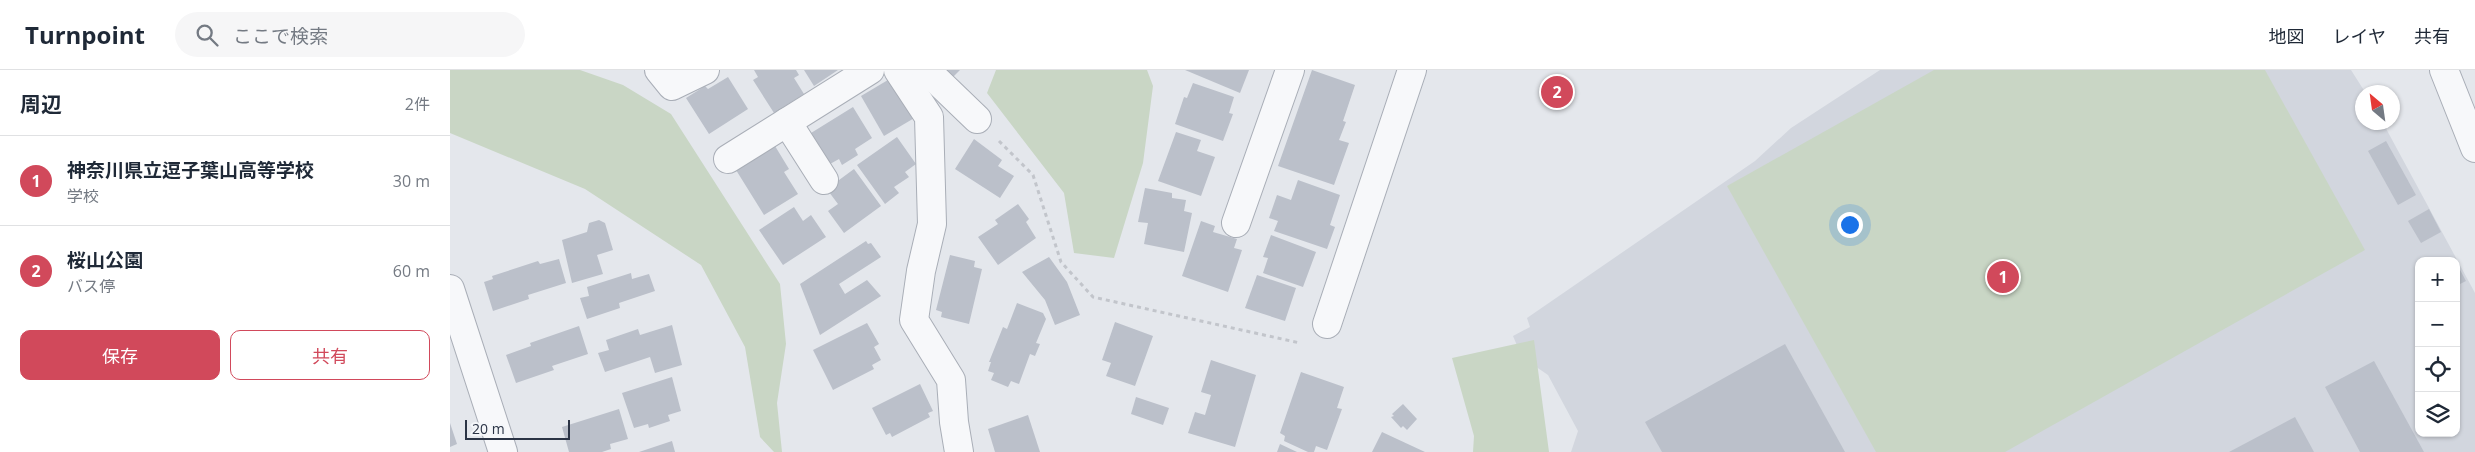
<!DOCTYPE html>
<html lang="ja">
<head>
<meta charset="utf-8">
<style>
  body { margin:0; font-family:"Open Sans","Noto Sans JP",sans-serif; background:#f6f6f7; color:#1f2937 }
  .controls { position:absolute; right:15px; bottom:15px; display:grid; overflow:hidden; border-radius:10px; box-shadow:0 1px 4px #0004 }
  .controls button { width:45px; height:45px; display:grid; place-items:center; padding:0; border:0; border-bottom:1px solid #e0e1e3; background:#fff; color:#1f2937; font:25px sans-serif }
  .compass { position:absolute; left:1905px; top:15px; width:45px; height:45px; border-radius:50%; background:#fff; box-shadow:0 1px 4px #0004; rotate:331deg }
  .scale { position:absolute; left:15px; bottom:12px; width:105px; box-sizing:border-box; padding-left:5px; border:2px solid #2b3445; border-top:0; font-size:14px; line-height:18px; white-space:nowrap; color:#2b3445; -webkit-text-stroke:4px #f4f6f9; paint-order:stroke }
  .you { position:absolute; left:1399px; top:154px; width:18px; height:18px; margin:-12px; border:4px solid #fff; border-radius:50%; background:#1a73e8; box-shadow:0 0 0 8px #1a73e833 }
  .badge { display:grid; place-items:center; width:32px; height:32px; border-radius:50%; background:#d1495b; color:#fff; font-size:16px; font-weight:700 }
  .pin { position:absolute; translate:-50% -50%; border:2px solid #fff; box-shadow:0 1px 5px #0006 }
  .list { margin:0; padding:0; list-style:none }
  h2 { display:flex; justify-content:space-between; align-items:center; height:65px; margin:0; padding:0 20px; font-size:21px }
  h2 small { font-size:16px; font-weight:400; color:#747a83 }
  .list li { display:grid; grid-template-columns:32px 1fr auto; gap:15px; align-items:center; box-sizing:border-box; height:90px; padding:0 20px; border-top:1px solid #e0e1e3 }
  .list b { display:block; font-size:19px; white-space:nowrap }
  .list p { margin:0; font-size:16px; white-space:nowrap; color:#747a83 }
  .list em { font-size:16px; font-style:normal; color:#747a83 }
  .actions { display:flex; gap:10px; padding:15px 20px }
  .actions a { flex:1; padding:11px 0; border:1px solid #d1495b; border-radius:10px; text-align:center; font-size:18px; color:#d1495b }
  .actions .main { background:#d1495b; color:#fff }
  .icon { flex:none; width:28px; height:28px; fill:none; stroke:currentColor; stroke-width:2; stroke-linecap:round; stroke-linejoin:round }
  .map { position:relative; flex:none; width:2025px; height:382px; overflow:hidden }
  header { display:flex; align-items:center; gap:30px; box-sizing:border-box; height:70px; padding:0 25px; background:#fff; border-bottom:1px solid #e0e1e3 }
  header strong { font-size:24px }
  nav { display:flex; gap:28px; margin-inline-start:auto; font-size:18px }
  .search { width:350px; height:45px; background:#f6f6f7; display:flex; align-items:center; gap:12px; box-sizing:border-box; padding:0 18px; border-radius:28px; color:#747a83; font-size:19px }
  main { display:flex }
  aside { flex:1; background:#fff }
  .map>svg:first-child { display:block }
  .built { fill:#d2d6de; fill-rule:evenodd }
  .green { fill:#c9d6c5 }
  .building { fill:#bbc0ca }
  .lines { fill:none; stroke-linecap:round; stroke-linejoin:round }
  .minor-casing { stroke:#a9aeb7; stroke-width:30 }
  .path { stroke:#c2c5cb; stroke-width:3; stroke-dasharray:4 4; stroke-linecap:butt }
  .minor { stroke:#f7f8fa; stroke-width:28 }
</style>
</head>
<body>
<header>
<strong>Turnpoint</strong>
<div class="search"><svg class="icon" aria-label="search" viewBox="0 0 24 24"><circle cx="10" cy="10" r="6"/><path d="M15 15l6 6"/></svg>ここで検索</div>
<nav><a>地図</a><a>レイヤ</a><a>共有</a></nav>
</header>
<main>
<aside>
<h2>周辺<small>2件</small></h2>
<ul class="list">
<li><span class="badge">1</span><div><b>神奈川県立逗子葉山高等学校</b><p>学校</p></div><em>30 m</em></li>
<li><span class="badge">2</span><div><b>桜山公園</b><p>バス停</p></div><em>60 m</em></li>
</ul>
<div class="actions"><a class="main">保存</a><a>共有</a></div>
</aside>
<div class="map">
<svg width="2025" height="382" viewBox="0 0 2025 382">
  <rect width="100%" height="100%" fill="#e4e7ec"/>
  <path class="built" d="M1430,0H1901L1915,22H1912V52L1933,53L2025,223V382H1121L1128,361L1098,305L1072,287L1063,266L1080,257L1077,248L1305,91L1341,58ZM1969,191H2006V363H1969Z"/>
  <g class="green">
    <polygon points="0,0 130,0 173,15 221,44 330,214 336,274 327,333 332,382 324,382 310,367 295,277 251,195 135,119 0,63"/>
    <polygon points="546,0 697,0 703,16 693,93 664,188 624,183 614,123 537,23"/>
    <polygon points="1484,0 1815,0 1915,180 1555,382 1426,382 1277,116"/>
    <polygon points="1084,270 1099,382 1023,382 1024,366 1002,288"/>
  </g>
  <g class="building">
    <polygon points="304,0 346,0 349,5 344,8 354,24 324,43 303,10 308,7"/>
    <polygon points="354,0 388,0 364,16"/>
    <polygon points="496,0 510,0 503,7"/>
    <polygon points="735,0 799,0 790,23"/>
    <polygon points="862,0 905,15 893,51 896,52 889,70 899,73 884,115 828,96"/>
    <polygon points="278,7 298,39 259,64 236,28 255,16 258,19"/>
    <polygon points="443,7 466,47 434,66 411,26"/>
    <polygon points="743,13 784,27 779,43 783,44 773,71 725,54 734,27 737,28"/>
    <polygon points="403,37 422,68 405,79 408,85 392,95 389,89 380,94 361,63"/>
    <polygon points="726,62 751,70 747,81 765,87 751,126 708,111"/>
    <polygon points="447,67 466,94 455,102 459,107 444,117 449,123 435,134 407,95"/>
    <polygon points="524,69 552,90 548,96 564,106 550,128 505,99"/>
    <polygon points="1936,71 1966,125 1948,135 1918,81"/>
    <polygon points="325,76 339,99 334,102 348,124 314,145 286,100"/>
    <polygon points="404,99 431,136 394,163 378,141 388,134 379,122 387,116 385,113"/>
    <polygon points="848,110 890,125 880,155 885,157 877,179 824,161 828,151 819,148 827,125 841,130"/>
    <polygon points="695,118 722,123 722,128 736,130 734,141 742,143 734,182 694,174 698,153 688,152"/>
    <polygon points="568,134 579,149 576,152 586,168 548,195 528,167 548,154 545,150"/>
    <polygon points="344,137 353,151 361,145 376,167 333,195 309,160"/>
    <polygon points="1979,139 1991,162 1971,173 1958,151"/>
    <polygon points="149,150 155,153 163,180 147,185 153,204 122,213 112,170 137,162 139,153"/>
    <polygon points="751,151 765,156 763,162 787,169 784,178 792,180 778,222 732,206"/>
    <polygon points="821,165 866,182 853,217 813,203 818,188 813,187"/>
    <polygon points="416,171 418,174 421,173 431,187 389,214 395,224 417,210 431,226 370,265 350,214"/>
    <polygon points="500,185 525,191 524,197 532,199 519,254 491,247 492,242 486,240"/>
    <polygon points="599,187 617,212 630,245 605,255 595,230 572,202"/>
    <polygon points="109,189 116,213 78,225 79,229 43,241 34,212 43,209 42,206 88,191 90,194"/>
    <polygon points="2009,198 2016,211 2006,216 2006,200"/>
    <polygon points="181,203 182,209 199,204 205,221 169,233 170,238 137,249 130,228 139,226 137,217"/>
    <polygon points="807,205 846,218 835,251 795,238"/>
    <polygon points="567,233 593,243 596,249 586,273 590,274 585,286 580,284 569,314 561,311 558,317 541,310 544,303 538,301 541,292 539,292 553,257 557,259"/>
    <polygon points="665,252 703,266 685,316 656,306 661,293 652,290"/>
    <polygon points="417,253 429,274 424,277 431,290 422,295 424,299 383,320 363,280"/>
    <polygon points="222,255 232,295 205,303 200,287 155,302 148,283 159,280 156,270 188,259 190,265"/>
    <polygon points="129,256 138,284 102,296 104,300 66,313 56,285 81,276 80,273"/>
    <polygon points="1335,274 1395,382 1212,382 1195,352"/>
    <polygon points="761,290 806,305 785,377 738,363 745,342 755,345 761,325 751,322"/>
    <polygon points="1924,291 1974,382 1910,382 1875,317"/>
    <polygon points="851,302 894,317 887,338 892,339 877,380 866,376 864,382 858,382 834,371 835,366 830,363"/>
    <polygon points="222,307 231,341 218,345 220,351 199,358 198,354 184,358 172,323"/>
    <polygon points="470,314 483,341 478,343 480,347 442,367 440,363 436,365 422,338"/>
    <polygon points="686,327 719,338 713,355 681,344"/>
    <polygon points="953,334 967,349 957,360 953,356 951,358 941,347 944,346 942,344"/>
    <polygon points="169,339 178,369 160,374 161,379 152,382 119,382 112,357"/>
    <polygon points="578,345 590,382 545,382 538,359"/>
    <polygon points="1845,347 1864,382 1779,382"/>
    <polygon points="0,353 7,374 0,377"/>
    <polygon points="932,362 975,382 922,382"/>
    <polygon points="222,371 225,382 189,382"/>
    <polygon points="830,374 847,382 827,382"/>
  </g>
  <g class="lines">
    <g class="minor-casing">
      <g id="minor">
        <polyline points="209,0 222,16 255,0"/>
        <polyline points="448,0 479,47 482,154 471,201 464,250 501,310 504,352 509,382"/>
        <polyline points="476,0 527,49"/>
        <polyline points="1994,0 2025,78"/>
        <polyline points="337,52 374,110"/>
        <polyline points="278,89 420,0"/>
        <polyline points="786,153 840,0"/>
        <polyline points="0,219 53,382"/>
        <polyline points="877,254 962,0"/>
      </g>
    </g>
    <polyline class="path" points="549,71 583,105 611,192 643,227 850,273"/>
    <use href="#minor" class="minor"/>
  </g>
</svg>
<div class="controls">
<button>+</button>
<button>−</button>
<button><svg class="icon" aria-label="locate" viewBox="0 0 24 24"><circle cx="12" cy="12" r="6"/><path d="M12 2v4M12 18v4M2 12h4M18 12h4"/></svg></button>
<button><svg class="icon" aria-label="layers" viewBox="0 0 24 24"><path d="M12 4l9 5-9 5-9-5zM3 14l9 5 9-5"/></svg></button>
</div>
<svg class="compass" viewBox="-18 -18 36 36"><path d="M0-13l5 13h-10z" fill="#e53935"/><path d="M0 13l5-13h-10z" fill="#747a83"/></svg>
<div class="scale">20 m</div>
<div class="you"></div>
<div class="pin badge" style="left:1553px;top:207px">1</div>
<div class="pin badge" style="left:1107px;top:22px">2</div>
</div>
</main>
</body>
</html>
